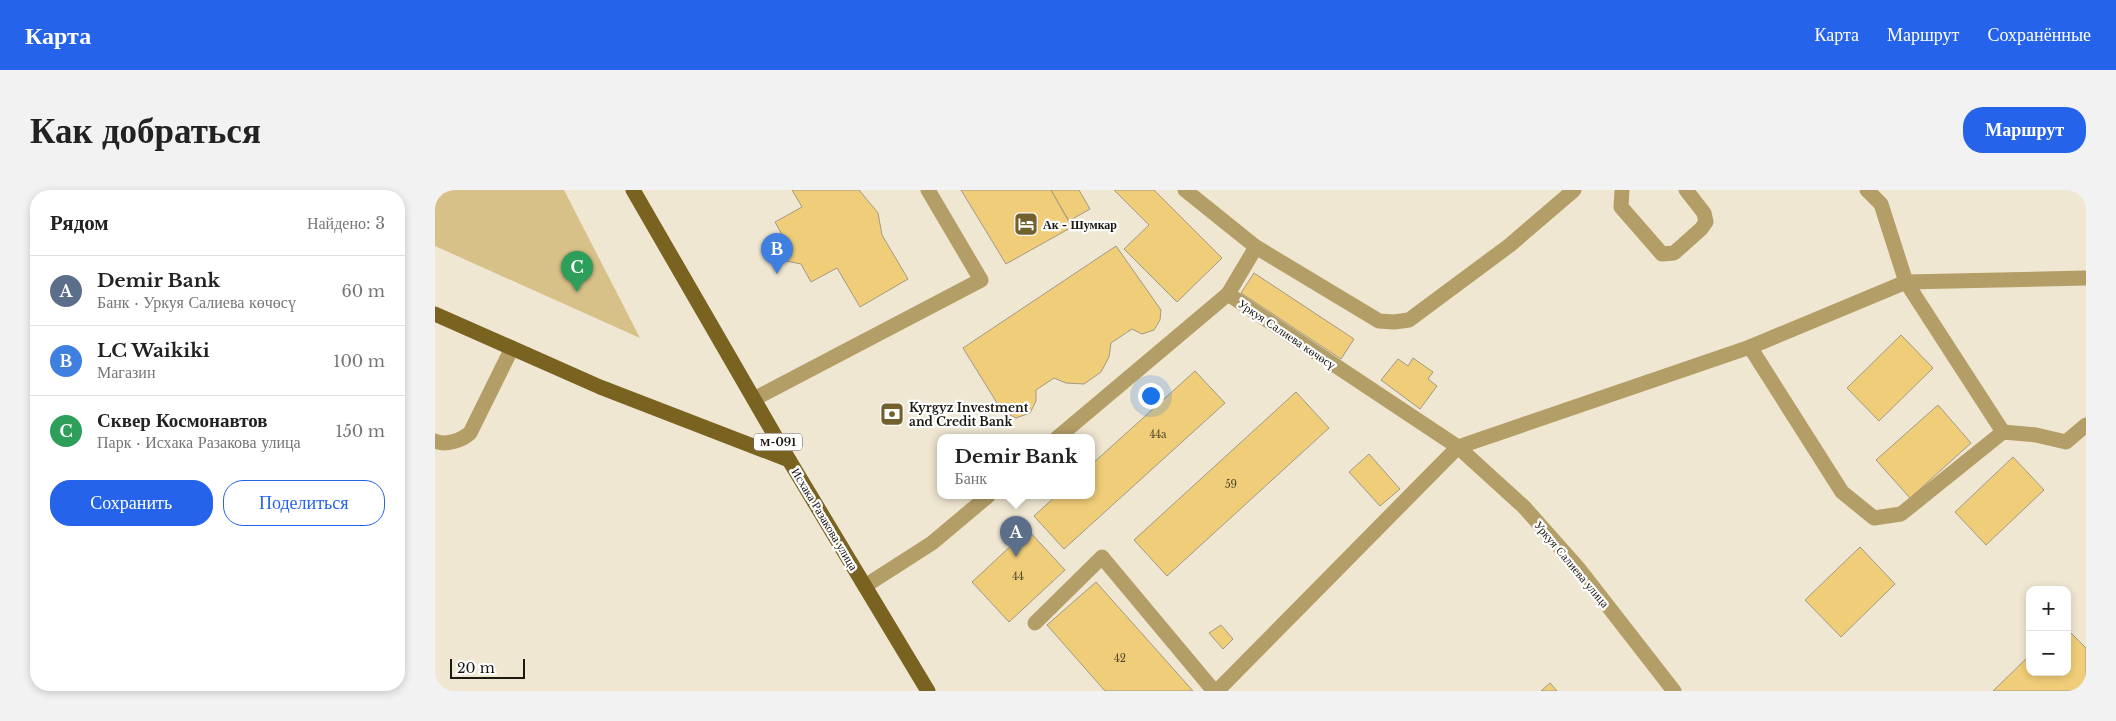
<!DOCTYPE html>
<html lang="ru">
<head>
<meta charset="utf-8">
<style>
  body { margin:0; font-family:"Libre Baskerville",serif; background:#f2f2f2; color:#222 }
  .controls { position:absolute; right:15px; bottom:15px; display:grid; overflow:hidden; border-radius:10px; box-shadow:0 2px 8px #0003 }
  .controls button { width:45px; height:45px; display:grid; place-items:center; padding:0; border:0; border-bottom:1px solid #e0e0e0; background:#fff; color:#222; font:25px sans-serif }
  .scale { position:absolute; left:15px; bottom:12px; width:75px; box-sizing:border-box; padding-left:5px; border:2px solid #1b1811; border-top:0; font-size:14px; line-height:18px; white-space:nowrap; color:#1b1811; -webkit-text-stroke:4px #fff; paint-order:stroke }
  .you { position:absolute; left:715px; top:205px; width:18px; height:18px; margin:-12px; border:4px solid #fff; border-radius:50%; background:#1a73e8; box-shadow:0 0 0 8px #1a73e833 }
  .badge { display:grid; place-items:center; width:32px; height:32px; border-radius:50%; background:#2563eb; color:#fff; font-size:16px; font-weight:700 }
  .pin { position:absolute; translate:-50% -41px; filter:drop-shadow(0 1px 2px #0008) }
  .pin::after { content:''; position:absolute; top:26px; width:18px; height:15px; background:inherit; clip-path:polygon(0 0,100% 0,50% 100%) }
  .popup { position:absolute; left:502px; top:244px; width:158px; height:65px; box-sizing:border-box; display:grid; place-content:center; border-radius:10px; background:#fff; filter:drop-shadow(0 1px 4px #0005); font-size:16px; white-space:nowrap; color:#767676 }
  .popup b { font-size:19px; color:#222 }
  .popup::after { content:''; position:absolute; left:50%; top:100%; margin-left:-10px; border:10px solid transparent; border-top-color:#fff }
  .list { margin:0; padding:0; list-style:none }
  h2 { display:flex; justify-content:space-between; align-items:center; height:65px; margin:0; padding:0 20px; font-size:21px }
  h2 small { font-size:16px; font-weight:400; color:#767676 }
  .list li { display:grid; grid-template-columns:32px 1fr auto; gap:15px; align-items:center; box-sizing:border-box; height:70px; padding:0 20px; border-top:1px solid #e0e0e0 }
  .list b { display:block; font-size:19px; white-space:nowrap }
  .list p { margin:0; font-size:16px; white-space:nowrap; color:#767676 }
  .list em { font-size:16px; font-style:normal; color:#767676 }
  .actions { display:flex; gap:10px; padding:15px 20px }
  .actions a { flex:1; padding:11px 0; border:1px solid #2563eb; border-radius:20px; text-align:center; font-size:18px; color:#2563eb }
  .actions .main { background:#2563eb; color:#fff }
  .map { position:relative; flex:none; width:1651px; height:501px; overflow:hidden; border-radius:20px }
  header { display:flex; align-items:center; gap:30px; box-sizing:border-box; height:70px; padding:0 25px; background:#2563eb; color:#fff }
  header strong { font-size:24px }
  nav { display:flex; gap:28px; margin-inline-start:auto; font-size:18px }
  .intro { display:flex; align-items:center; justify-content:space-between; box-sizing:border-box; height:120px; padding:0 30px }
  h1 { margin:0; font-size:35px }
  .button { padding:12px 22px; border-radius:20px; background:#2563eb; color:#fff; font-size:18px; font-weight:700 }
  main { display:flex; gap:30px; padding:0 30px }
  aside { flex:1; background:#fff; border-radius:20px; box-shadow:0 2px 8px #0003 }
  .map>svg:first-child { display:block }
  .green { fill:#d7c189 }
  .building { fill:#f0ce79; stroke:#a19985 }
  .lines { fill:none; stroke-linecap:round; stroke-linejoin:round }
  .minor { stroke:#b49e67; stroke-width:15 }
  .major { stroke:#7a6221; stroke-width:15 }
  .labels { text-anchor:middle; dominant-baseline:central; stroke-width:4.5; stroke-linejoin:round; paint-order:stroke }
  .number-label { font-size:10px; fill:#50462b }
  .shield { fill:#fff; stroke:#5f5d58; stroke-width:1 }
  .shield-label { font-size:11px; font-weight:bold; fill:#1b1811 }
  .poi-label { font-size:12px; font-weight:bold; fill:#1b1811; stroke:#fff; text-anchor:start }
  .street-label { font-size:12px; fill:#1b1811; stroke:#fff }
</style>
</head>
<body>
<header>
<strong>Карта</strong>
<nav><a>Карта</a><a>Маршрут</a><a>Сохранённые</a></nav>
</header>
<div class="intro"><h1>Как добраться</h1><a class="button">Маршрут</a></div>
<main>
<aside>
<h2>Рядом<small>Найдено: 3</small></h2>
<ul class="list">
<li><span class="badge" style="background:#5c6f8a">A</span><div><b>Demir Bank</b><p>Банк · Уркуя Салиева көчөсү</p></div><em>60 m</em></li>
<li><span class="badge" style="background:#3f7fe0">B</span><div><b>LC Waikiki</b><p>Магазин</p></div><em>100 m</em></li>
<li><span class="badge" style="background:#2e9e5b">C</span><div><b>Сквер Космонавтов</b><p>Парк · Исхака Разакова улица</p></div><em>150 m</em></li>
</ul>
<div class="actions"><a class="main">Сохранить</a><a>Поделиться</a></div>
</aside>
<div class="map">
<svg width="1651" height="501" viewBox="0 0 1651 501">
  <rect width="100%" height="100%" fill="#efe7d1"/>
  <polygon class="green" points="0,0 129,0 205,148 0,56"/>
  <g class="building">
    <polygon points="357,0 424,0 443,23 447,45 473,89 425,117 402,78 376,92 366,74 347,70 350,50 340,32 367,17"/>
    <polygon points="526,0 616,0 637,37 571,74"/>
    <polygon points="616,0 644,0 655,19 634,31"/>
    <polygon points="679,0 719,0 787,68 742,112 689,59 714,35"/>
    <polygon points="681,56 726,120 725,130 719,140 707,144 697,139 676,153 674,167 666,182 649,194 631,193 619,188 601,200 601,211 595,223 581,228 567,221 528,158"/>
    <polygon points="819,83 919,149 906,169 806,103"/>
    <polygon points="1466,145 1498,178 1444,231 1412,198"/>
    <polygon points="978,168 998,182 993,189 1002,196 985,219 946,190 963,169 973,176"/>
    <polygon points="760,181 790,213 629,359 599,326 621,306 656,306 656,275"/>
    <polygon points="861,202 894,238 732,386 699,350"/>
    <polygon points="1503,215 1536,253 1475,308 1441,270"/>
    <polygon points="934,264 965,299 945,316 914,282"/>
    <polygon points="1578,267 1609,300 1551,355 1520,322"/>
    <polygon points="593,340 630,380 574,432 537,392"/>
    <polygon points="1425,357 1460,394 1406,447 1370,410"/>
    <polygon points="661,392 758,501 670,501 612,435"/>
    <polygon points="786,435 798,449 788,459 774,443"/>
    <polygon points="1632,439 1651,458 1651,501 1558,501 1595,465 1595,482 1632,482"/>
    <polygon points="1115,493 1122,501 1106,501"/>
  </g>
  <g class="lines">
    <g class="minor">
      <polyline points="750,0 821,57 793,104"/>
      <polyline points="1187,0 1186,17 1227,64 1239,63 1266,39 1271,32 1269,23 1251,0"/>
      <polyline points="1432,0 1446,14 1471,92 1568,242"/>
      <polyline points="821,57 944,131 959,132 974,130 1075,55 1139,0"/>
      <polyline points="1315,157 1407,302 1439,328 1466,324 1568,242 1601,245 1631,252 1651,235"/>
      <polyline points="319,209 546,90 493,0"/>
      <polyline points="622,248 793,104 1023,257 1089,317 1144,379 1239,501"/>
      <path d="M0,251C11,256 27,250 35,243L77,158"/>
      <polyline points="430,396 497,353 553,306"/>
      <polyline points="600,433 667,367 779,501"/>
      <polyline points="782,501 1023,257 1315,157 1471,92 1651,88"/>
    </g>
    <g class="major">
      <polyline points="198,0 354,270 493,501"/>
      <polyline points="0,124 165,197 354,270"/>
    </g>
  </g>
  <defs>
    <g id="hotel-square" transform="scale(1.25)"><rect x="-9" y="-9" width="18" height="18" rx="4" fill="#73602f" stroke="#fff"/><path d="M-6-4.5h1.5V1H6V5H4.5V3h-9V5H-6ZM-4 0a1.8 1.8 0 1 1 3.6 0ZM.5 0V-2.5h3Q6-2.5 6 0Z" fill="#fff"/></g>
    <g id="bank-square" transform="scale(1.25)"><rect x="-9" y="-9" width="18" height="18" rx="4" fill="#73602f" stroke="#fff"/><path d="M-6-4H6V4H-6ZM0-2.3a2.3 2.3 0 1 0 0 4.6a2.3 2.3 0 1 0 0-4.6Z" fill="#fff"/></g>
  </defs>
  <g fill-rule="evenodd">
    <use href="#hotel-square" x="591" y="34"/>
    <use href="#bank-square" x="457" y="224"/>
  </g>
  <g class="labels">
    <g class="number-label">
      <text x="723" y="244">44a</text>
      <text x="796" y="294">59</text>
      <text x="583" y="386">44</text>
      <text x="685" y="468">42</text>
    </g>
    <rect class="shield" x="319" y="243.5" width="48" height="17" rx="4"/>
    <g class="shield-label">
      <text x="343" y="252">М-091</text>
    </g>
    <g class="poi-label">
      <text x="608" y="34">Ак - Шумкар</text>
      <text x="474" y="217">Kyrgyz Investment<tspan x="474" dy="14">and Credit Bank</tspan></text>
    </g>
    <g class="street-label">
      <text transform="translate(852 144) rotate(34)">Уркуя Салиева көчөсү</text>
      <text transform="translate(390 329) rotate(59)">Исхака Разакова улица</text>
      <text transform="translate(1137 374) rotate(50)">Уркуя Салиева улица</text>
    </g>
  </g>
</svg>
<div class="controls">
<button>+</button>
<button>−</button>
</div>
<div class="scale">20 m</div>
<div class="you"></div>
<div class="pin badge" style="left:581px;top:367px;background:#5c6f8a">A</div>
<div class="popup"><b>Demir Bank</b>Банк</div>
<div class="pin badge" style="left:342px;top:84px;background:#3f7fe0">B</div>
<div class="pin badge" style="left:142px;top:102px;background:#2e9e5b">C</div>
</div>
</main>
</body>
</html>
